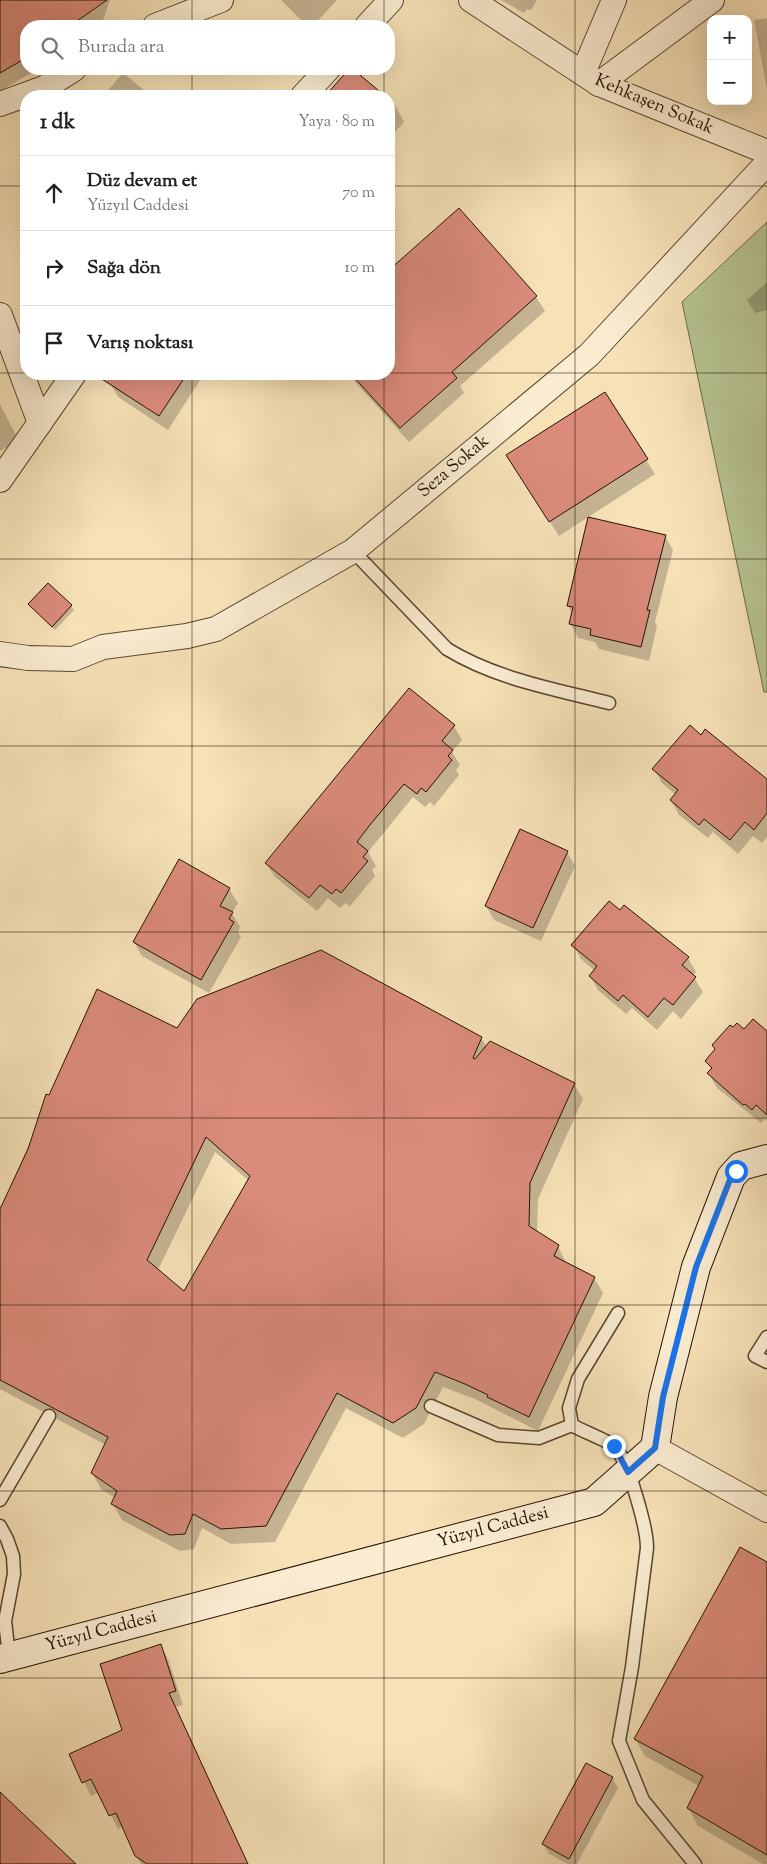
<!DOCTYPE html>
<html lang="tr">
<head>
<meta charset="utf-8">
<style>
  body { margin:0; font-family:"Sorts Mill Goudy",serif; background:#f6f6f6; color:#222 }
  .controls { position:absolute; right:15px; top:15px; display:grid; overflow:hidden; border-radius:10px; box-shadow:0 5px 20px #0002 }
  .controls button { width:45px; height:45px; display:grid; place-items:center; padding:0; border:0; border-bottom:1px solid #e0e0e0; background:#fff; color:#222; font:25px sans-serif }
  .stop { position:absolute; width:15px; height:15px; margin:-11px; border:4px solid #1a73e8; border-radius:50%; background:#fff }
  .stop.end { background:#1a73e8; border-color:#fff; box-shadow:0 1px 5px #0008 }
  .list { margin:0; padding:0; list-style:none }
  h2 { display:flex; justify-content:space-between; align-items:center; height:65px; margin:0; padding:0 20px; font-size:21px }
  h2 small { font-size:16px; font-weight:400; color:#767676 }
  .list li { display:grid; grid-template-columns:32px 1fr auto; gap:15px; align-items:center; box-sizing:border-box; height:75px; padding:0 20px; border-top:1px solid #e0e0e0 }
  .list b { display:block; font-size:19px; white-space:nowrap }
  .list p { margin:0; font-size:16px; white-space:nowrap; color:#767676 }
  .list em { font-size:16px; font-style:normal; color:#767676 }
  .icon { flex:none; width:28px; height:28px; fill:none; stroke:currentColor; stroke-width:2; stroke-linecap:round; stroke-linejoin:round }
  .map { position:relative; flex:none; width:767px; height:1864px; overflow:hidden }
  .search { position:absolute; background:#fff; box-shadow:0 5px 20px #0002; left:20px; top:20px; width:375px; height:55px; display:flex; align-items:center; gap:12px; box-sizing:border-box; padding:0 18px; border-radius:20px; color:#767676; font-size:19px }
  .panel { position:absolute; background:#fff; box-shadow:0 5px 20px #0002; left:20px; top:90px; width:375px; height:290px; border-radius:20px }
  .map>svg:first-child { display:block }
  .green { fill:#b7c493; stroke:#6e6a4a }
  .shadow { fill:#0003; fill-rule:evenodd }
  .building { fill:#da8b7a; stroke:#251101; fill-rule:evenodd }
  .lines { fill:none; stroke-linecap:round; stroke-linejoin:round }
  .lane-casing { stroke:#5a452f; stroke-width:15 }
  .street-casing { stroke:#5a452f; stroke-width:26 }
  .secondary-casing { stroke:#251101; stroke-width:30 }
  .lane { stroke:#faecd1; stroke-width:12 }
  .street { stroke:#faecd1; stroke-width:24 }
  .secondary { stroke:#faecd1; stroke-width:28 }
  .route { stroke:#1a73e8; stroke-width:6 }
  .grid { fill:none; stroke:#251101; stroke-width:1; stroke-opacity:0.55 }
  .labels { text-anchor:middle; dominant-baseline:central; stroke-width:4; stroke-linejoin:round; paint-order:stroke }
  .street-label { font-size:18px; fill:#251101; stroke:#faecd1 }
</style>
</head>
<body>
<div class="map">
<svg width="767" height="1864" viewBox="0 0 767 1864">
  <rect width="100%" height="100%" fill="#f7e2b8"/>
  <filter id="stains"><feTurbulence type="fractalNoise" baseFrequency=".004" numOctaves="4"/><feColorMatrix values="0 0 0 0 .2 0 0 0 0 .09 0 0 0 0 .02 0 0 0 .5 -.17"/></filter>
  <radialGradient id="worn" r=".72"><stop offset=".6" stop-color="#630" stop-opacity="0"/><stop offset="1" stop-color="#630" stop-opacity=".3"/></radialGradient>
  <polygon class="green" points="767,222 767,692 764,692 682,302"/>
  <g class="shadow">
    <polygon points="0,0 110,0 102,23 98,26 26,26 26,69 38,69 0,91"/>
    <polygon points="281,0 337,0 313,26 307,26"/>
    <polygon points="501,0 537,0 531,10 527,9 524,13"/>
    <polygon points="767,18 767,90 754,20"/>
    <polygon points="351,69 383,96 327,96"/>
    <polygon points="123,73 151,96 103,96"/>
    <polygon points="389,101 396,107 404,122 389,139"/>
    <polygon points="459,210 536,297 545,311 460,386 464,393 409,442 348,374 389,374 389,285 409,267"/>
    <polygon points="767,282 767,310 755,313 747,300"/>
    <polygon points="116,374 204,374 168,430 118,397 110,383"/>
    <polygon points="605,394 655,474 559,536 516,470"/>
    <polygon points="0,404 19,441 0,451"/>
    <polygon points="665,536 673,550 655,622 657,626 649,661 599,649 595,642 578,638 570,623 572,613 568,606"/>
    <polygon points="30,605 71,606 74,610 55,630"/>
    <polygon points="454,726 462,740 452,752 460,765 456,770 459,775 434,806 430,802 425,807 413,797 368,852 376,866 372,870 375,876 350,906 345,903 340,908 328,898 317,911 275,877 266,863"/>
    <polygon points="701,736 767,780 767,837 762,843 753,836 738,854 713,832 708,838 679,815 671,800 676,795 662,783 654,769"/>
    <polygon points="567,852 575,866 541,941 494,920 486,906"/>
    <polygon points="229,889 238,903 232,913 240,927 238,932 241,937 209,993 142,956 134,942"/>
    <polygon points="573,945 688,958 696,972 693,976 703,992 681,1019 673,1011 657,1030 632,1008 626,1014 598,990 590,976 595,971 581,959"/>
    <path d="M178,1029L481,1038L487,1047L574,1084L583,1099L538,1199L537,1232L558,1246L566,1263L594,1278L603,1293L538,1431L475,1399L443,1387L424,1424L403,1438L346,1408L275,1542L231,1544L202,1528L194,1549L180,1551L122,1520L113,1504L115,1498L101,1489L92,1473L106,1445L0,1389V1205L1,1209L49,1097ZM215,1152L249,1181L184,1292L158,1270Z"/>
    <polygon points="744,1031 767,1033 767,1121 765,1119 761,1123 717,1088 709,1074 712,1071 706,1061"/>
    <polygon points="767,1563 767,1864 763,1864 698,1826 688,1808 699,1786 645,1756 635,1739"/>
    <polygon points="160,1645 168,1659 183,1705 176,1707 248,1864 141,1864 123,1827 118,1829 99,1792 91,1796 70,1755 124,1731"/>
    <polygon points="586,1764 612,1778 618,1788 577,1864 568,1864 549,1854 543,1844"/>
  </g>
  <g class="building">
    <polygon points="0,0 107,0 70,26 26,26 26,58 0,73"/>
    <polygon points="349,69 353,69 385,96 325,96"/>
    <polygon points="459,208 537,296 452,372 457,378 400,428 351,374 389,374 389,270"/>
    <polygon points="94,374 187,374 159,416"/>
    <polygon points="605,392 648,459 549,522 506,455"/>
    <polygon points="588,517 666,535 647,610 650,610 641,647 590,635 591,629 569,624 573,607 567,606"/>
    <polygon points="48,583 72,605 52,627 28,604"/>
    <polygon points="409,688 455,725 442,741 453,750 448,756 452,760 426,792 421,788 417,794 404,784 369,826 357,842 368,851 363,857 368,861 341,893 336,889 332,894 320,885 309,898 265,863"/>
    <polygon points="690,725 701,735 705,729 767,779 767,813 754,830 745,822 730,840 704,819 699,825 670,800 678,790 652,769"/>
    <polygon points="520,829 568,851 533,928 485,906"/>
    <polygon points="179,859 230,888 220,906 233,912 229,919 234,922 201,980 133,942"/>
    <polygon points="609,901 620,910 624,905 689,957 682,965 696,977 673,1005 664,998 648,1017 623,995 618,1001 589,976 597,966 571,945"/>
    <path d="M321,950L482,1037L473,1058L475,1059L490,1041L575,1083L530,1183L529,1226L559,1245L554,1256L595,1277L529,1417L487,1397L488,1395L465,1384L435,1372L416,1408L393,1423L337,1393L266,1526L221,1529L193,1514L185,1534L170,1535L111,1504L117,1491L91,1473L108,1437L0,1380V1209L28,1149L46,1094L49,1095L97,989L177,1028L197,999ZM206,1137L250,1176L184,1291L147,1260Z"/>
    <polygon points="753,1019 767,1031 767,1115 756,1105 752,1110 745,1104 743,1105 707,1073 712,1068 705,1061 715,1049 712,1045 730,1025 733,1027 737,1023 744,1029"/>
    <polygon points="740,1547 767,1562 767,1855 687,1808 703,1776 634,1739"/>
    <polygon points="161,1644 176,1691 169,1693 248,1864 147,1864 135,1856 116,1813 109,1816 91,1779 82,1783 69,1754 122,1730 100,1664"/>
    <polygon points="586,1763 613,1777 569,1859 542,1844"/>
    <polygon points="0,1792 76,1864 0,1864"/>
  </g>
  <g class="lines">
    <g class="lane-casing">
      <g id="lane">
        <path d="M353,551L447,649C496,679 554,689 609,703"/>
        <path d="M618,1313L578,1379L569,1408L572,1425C582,1431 606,1440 614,1446C628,1459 647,1528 647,1548L632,1667L619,1741L643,1800L695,1864"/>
        <polyline points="767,1337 755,1356 767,1362"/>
        <polyline points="431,1406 498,1435 539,1438 572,1425"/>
        <polyline points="0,1500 49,1416"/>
        <polyline points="0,1526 7,1539 13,1556 14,1574 5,1621 9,1656"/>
      </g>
    </g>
    <g class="street-casing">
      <g id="street">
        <polyline points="471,0 599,84 767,152"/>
        <polyline points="155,26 221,0"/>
        <polyline points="367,26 391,0"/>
        <polyline points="583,73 614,0"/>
        <polyline points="599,84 712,0"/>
        <polyline points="303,96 328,69"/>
        <polyline points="0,104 44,88 74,69"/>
        <polyline points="0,315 40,423"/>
        <polyline points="0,480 74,374"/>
        <polyline points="0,654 28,658 73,659 103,647 187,636 216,629 353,551 589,355 767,163"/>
        <polyline points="655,1448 767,1510"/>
      </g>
    </g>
    <g class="secondary-casing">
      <polyline id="secondary" points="0,1659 594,1502 655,1448 663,1397 696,1267 731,1177 741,1166 767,1159"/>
    </g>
    <use href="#lane" class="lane"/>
    <use href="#street" class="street"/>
    <use href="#secondary" class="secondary"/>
  </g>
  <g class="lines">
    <polyline class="route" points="614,1446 628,1472 655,1448 663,1397 696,1267 731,1177 736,1171"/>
  </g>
  <path class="grid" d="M192,0V26M384,0V26M575,0V1864M192,69V96M384,69V96M0,186H26M389,186H767M0,373H26M389,373H767M192,374V1864M384,374V1864M0,559H767M0,746H767M0,932H767M0,1118H767M0,1305H767M0,1491H767M0,1678H767"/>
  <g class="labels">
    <g class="street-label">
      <text transform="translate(654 105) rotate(23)">Kehkaşen Sokak</text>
      <text transform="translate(454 467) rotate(-40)">Seza Sokak</text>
      <text transform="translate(493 1528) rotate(-15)">Yüzyıl Caddesi</text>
      <text transform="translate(101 1632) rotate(-15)">Yüzyıl Caddesi</text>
    </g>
  </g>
  <rect width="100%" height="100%" filter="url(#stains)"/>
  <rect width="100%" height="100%" fill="url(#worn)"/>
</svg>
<div class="controls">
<button>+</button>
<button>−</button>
</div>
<div class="stop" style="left:736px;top:1171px"></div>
<div class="stop end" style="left:614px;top:1446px"></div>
<div class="search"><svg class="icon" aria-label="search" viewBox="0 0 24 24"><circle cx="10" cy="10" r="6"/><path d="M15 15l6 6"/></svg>Burada ara</div>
<section class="panel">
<h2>1 dk<small>Yaya · 80 m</small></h2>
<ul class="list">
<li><svg class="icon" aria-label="ahead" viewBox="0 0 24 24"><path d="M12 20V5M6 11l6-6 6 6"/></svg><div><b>Düz devam et</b><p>Yüzyıl Caddesi</p></div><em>70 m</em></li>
<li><svg class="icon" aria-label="right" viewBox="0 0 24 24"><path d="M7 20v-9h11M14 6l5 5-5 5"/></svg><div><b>Sağa dön</b></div><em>10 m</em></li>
<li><svg class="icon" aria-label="arrive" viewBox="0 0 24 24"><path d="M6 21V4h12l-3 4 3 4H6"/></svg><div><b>Varış noktası</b></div></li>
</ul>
</section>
</div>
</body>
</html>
